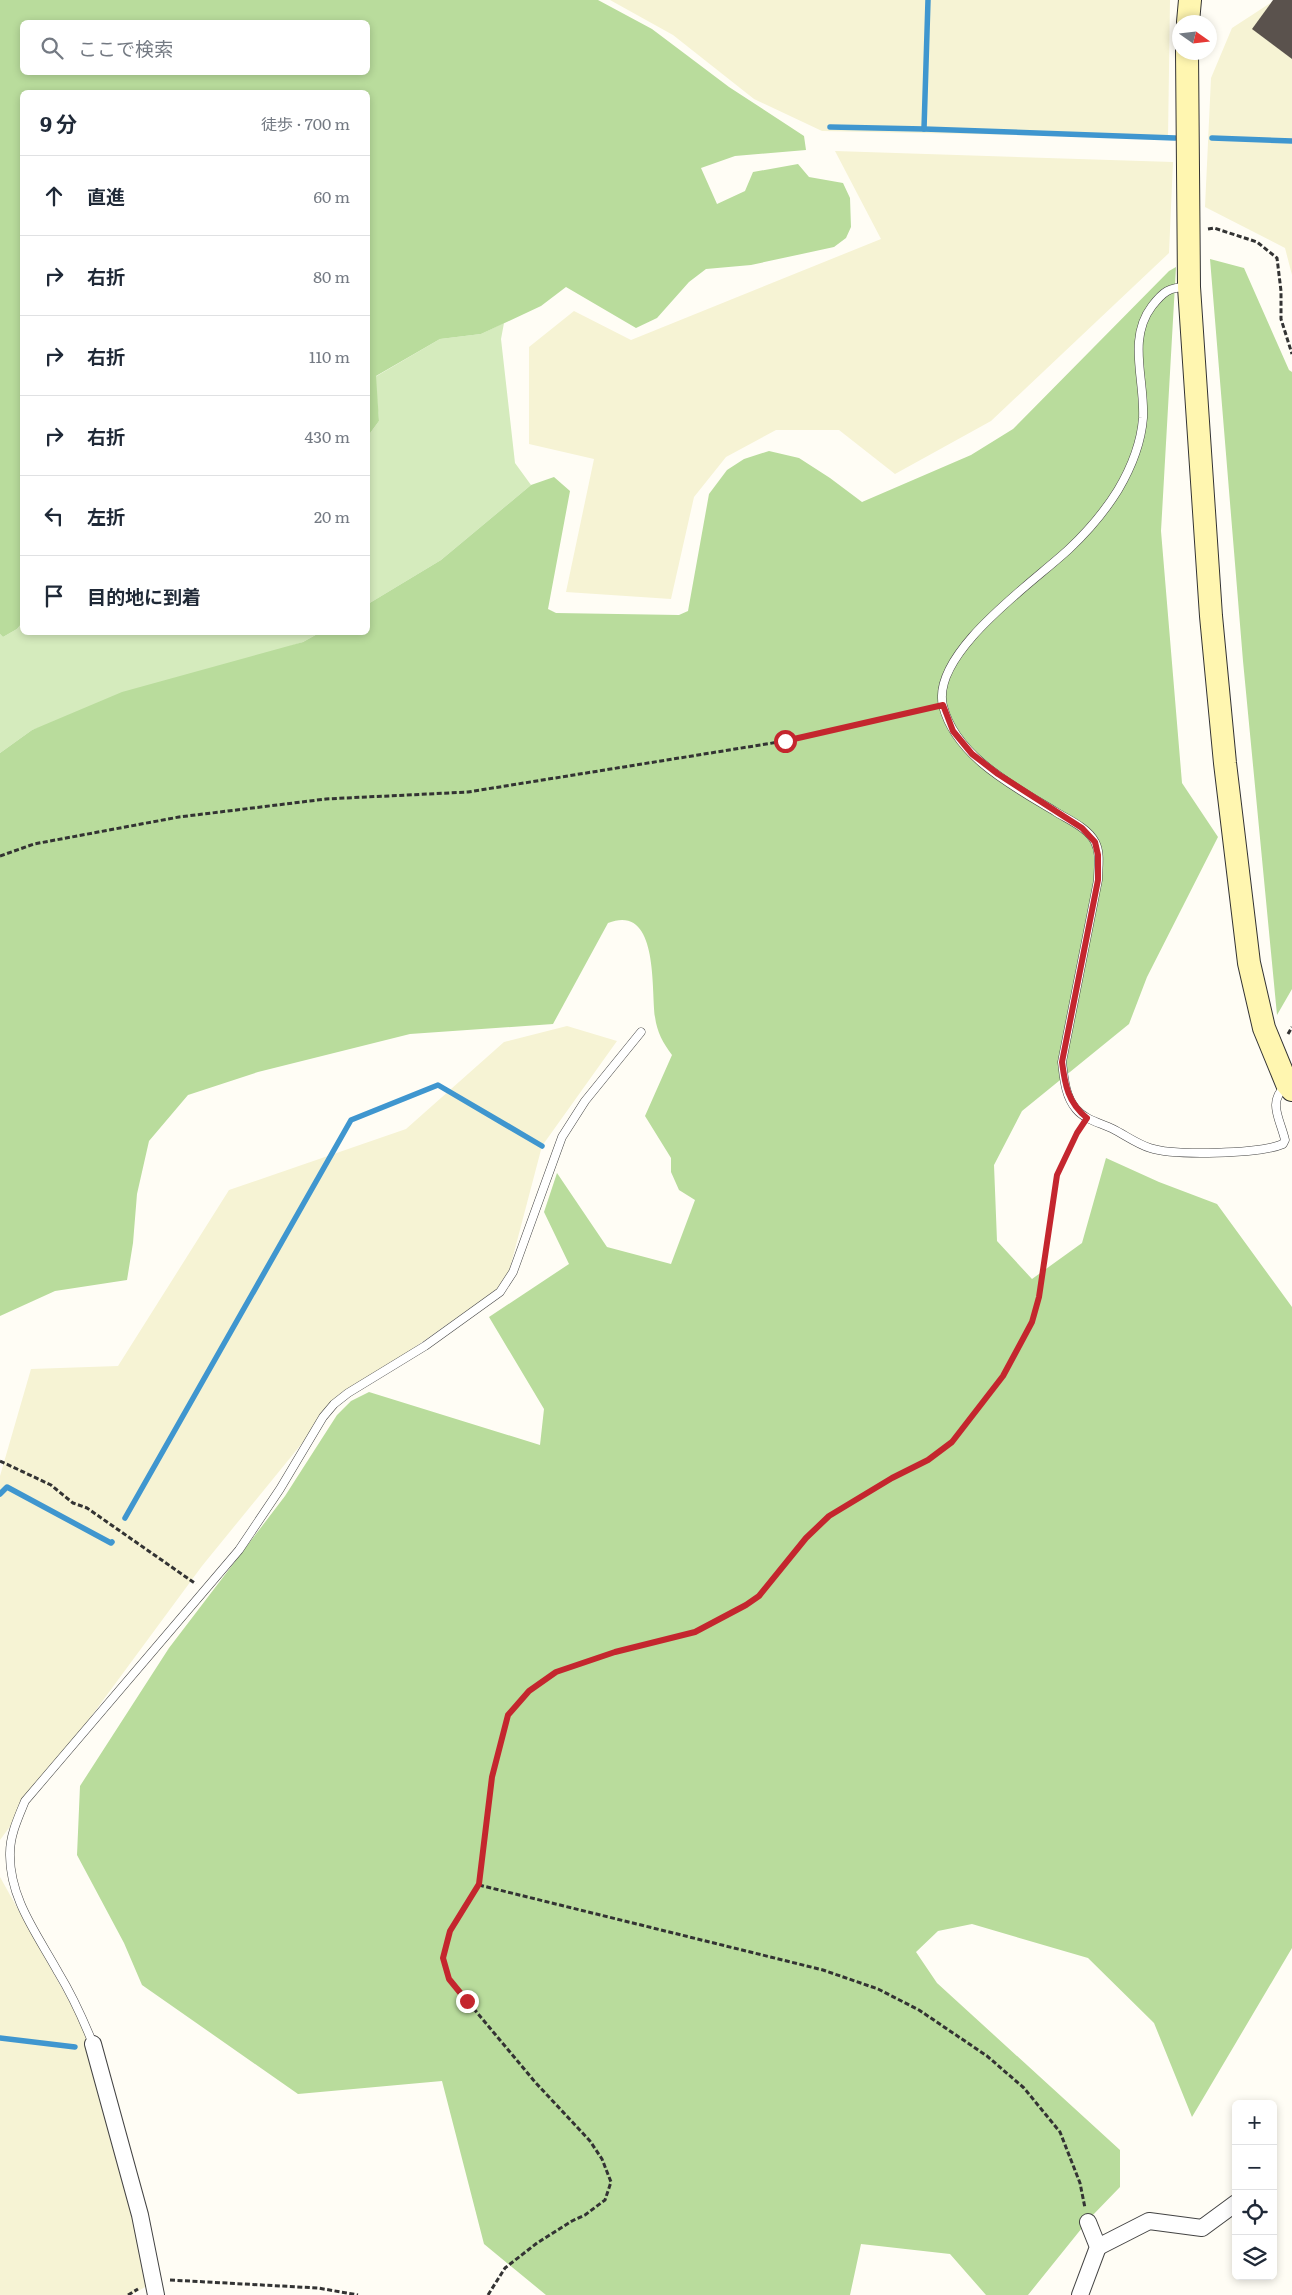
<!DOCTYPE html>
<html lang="ja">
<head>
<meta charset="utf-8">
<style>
  body { margin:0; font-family:Literata,"Noto Sans JP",serif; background:#f6f6f7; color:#1f2937 }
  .controls { position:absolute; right:15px; bottom:15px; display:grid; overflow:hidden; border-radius:8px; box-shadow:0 2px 8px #0003 }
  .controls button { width:45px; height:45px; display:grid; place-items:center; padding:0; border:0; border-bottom:1px solid #e0e1e3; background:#fff; color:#1f2937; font:25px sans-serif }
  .compass { position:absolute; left:1172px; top:15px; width:45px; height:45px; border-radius:50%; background:#fff; box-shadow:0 2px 8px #0003; rotate:104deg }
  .stop { position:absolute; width:15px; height:15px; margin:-11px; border:4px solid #c4262e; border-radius:50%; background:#fff }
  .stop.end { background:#c4262e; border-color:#fff; box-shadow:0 1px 5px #0008 }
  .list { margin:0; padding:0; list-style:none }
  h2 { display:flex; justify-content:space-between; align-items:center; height:65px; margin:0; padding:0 20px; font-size:21px }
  h2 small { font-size:16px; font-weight:400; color:#747a83 }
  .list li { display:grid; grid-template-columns:32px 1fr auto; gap:15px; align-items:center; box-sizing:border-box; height:80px; padding:0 20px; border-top:1px solid #e0e1e3 }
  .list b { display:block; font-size:19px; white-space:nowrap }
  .list em { font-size:16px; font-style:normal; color:#747a83 }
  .icon { flex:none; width:28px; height:28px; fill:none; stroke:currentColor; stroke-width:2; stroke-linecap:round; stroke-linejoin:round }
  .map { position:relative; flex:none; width:1292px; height:2295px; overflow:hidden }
  .search { position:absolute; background:#fff; box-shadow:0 2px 8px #0003; left:20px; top:20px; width:350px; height:55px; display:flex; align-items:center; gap:12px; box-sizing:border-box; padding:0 18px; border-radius:8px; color:#747a83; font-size:19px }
  .panel { position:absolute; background:#fff; box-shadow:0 2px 8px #0003; left:20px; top:90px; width:350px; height:545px; border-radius:8px }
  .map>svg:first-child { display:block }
  .farmland { fill:#f6f3d4 }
  .green { fill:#d5ebbd }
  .forest { fill:#b9dc9c; fill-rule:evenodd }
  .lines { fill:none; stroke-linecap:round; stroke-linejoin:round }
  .stream { stroke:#3f96cf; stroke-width:5.5 }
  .building { fill:#5a524d }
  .lane-casing { stroke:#444; stroke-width:9 }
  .street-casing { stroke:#444; stroke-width:18 }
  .secondary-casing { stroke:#333; stroke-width:24 }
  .path { stroke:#333; stroke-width:3; stroke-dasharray:5 2.5; stroke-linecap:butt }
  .lane { stroke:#fff; stroke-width:8 }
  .street { stroke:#fff; stroke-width:16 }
  .secondary { stroke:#fff6b0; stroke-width:22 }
  .route { stroke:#c4262e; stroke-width:6 }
</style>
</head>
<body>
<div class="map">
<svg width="1292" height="2295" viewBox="0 0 1292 2295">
  <rect width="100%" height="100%" fill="#fffdf5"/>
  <g class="farmland">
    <polygon points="610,0 1170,0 1168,138 822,131 754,99 673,35"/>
    <polygon points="1275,0 1292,0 1292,275 1285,248 1205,207 1211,78 1232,28"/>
    <polygon points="835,151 1173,162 1169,253 991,421 895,474 839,430 776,430 726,457 694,497 671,599 566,592 594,459 529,444 529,347 574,311 631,340 881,239"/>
    <polygon points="567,1026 617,1041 542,1146 506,1283 334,1404 202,1566 0,1840 0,1476 31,1369 118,1366 229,1190 406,1129 504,1042"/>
    <polygon points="0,1877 93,2044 154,2282 131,2295 0,2295"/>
  </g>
  <g class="green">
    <polygon points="504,323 501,339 515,463 531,485 441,560 368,604 368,436 379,421 375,377 440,339 481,334"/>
    <polygon points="22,623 22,632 319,633 303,642 32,730 0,753 0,634 3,637 17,629"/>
  </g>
  <g class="forest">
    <path d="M0,0H598L652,29L729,87L804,136L806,150L735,156L701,168L717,204L745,191L753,172L798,164L809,177L843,183L850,198L851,227L846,238L834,247L751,265L706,269L689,282L657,318L636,328L566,287L541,306L481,334L440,339L376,376L379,421L368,436V92H22V623L17,629L3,637L0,634ZM22,22H368V72H22Z"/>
    <polygon points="1210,259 1244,268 1289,370 1292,372 1292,989 1277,1015 1243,661"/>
    <path d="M1176,267L1161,531L1182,783L1218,837L1147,977L1129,1024L1022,1111L994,1165L997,1241L1032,1279L1082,1243L1106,1158L1159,1182L1217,1204L1292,1307V1948L1192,2117L1154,2023L1088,1958L972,1924L938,1931L916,1952L937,1983L1120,2150V2187L1090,2218L1028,2295H986L950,2254L861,2244L850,2295H546L484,2244L442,2081L298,2094L142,1985L124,1943L77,1855L80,1786L169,1648L285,1496L337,1415L351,1401L369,1392L540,1445L544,1409L489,1317L569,1264L544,1212L557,1173L607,1247L671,1264L695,1200L679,1190L671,1172V1158L645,1116L672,1055C663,1043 657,1032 655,1017C651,988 659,903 608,923L553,1024L410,1034L258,1072L188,1095L149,1141L137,1194L133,1243L127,1280L55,1291L0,1316V753L32,730L122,692L303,642L319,633L368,632V604L441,560L531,485L554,477L570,491L548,609L556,613L679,615L688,611L709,494L727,470L744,459L769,451L799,458L830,478L862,502L971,455L1013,429L1169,271Z"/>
  </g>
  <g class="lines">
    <g class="stream">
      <polyline points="830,127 924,129 1175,138"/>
      <polyline points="924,129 928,0"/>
      <polyline points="1212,138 1292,141"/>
      <polyline points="0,1494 7,1487 111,1543 112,1542"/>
      <polyline points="125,1518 351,1120 438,1085 542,1146"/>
      <polyline points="0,2038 75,2047"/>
    </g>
  </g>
  <polygon class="building" points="1273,0 1292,0 1292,59 1252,29"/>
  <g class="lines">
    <g class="lane-casing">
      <g id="lane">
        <path d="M1187,287C1169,287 1163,292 1152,306C1127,339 1145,379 1143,418C1141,444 1131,468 1118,490C1105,511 1086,533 1069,549C1035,581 930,653 943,706C956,757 1015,787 1056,812C1069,820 1088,828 1095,842C1101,853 1098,868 1098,880L1062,1062C1064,1078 1065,1096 1076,1109C1085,1120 1101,1123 1113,1129C1125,1135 1137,1144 1150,1148C1174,1156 1260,1154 1283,1144L1285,1140C1280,1118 1267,1103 1286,1085"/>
        <path d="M93,2044C83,2019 72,1995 58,1972C37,1934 9,1898 10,1853C10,1835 18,1818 25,1801L239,1550L280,1489L323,1417L334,1404L348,1393L425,1346L500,1292L513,1272L562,1137L585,1101L641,1032"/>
      </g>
    </g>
    <g class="street-casing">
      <g id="street">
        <polyline points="93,2044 140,2215 156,2295"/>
        <polyline points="1098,2247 1149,2221 1202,2228 1236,2203"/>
        <polyline points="1080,2295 1098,2247 1088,2222"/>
      </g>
    </g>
    <g class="secondary-casing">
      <g id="secondary">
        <polyline points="1188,22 1190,0"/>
        <polyline points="1187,52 1189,287 1211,616 1225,763 1249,963 1264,1028 1287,1084 1292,1090"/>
      </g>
    </g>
    <g class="path">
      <polyline points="1208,229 1214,228 1257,242 1277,258 1281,291 1281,319 1292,354"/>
      <polyline points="0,856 34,844 179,817 326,799 468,792 785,741 933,707"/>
      <polyline points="1288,1034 1292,1027"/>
      <polyline points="0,1461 51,1485 73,1503 87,1508 196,1584"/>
      <polyline points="479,1885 823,1970 878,1989 919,2010 987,2056 1024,2088 1060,2132 1080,2183 1085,2208"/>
      <polyline points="170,2280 318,2288 358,2295"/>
      <polyline points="128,2295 138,2289"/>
      <polyline points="488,2295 505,2268 537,2243 572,2221 585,2215 605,2200 611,2182 602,2159 590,2141 535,2082 449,1979 443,1958 450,1931 479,1885 492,1777 508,1715 529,1691 556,1672 615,1652 695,1632 746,1605 759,1596 806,1539 829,1516 892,1479 928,1460 952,1442 1003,1376 1032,1322 1039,1297 1057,1175 1081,1126"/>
    </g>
    <use href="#lane" class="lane"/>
    <use href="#street" class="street"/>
    <use href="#secondary" class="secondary"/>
  </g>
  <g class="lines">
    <path class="route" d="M467,2001L449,1979L443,1958L450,1931L479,1884L492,1777L508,1715L529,1691L556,1672L615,1652L695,1632L746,1605L759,1596L806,1538L829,1516L892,1478L928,1460L952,1442L1003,1376L1032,1322L1039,1297L1057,1175L1077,1133L1087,1118C1068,1103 1065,1085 1062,1062L1098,880V855L1095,842L1082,828L998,774L972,754L953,731L943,705L785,741"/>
  </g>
</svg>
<div class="controls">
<button>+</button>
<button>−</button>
<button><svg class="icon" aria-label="locate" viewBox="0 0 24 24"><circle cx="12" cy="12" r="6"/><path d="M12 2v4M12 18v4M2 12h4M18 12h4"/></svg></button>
<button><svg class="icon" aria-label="layers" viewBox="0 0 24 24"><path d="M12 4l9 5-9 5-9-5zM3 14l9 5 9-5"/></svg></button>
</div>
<svg class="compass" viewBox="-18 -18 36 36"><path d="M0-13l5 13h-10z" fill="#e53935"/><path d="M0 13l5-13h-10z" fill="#747a83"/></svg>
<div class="stop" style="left:785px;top:741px"></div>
<div class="stop end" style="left:467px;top:2001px"></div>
<div class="search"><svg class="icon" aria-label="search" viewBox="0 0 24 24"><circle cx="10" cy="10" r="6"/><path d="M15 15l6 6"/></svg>ここで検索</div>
<section class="panel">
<h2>9 分<small>徒歩 · 700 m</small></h2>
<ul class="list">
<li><svg class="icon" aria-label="ahead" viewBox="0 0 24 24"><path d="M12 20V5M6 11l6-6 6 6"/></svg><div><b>直進</b></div><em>60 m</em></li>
<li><svg class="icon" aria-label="right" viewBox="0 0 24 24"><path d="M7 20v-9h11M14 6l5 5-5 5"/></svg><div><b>右折</b></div><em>80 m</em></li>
<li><svg class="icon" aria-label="right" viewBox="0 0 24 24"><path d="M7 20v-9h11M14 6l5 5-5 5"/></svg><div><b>右折</b></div><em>110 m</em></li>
<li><svg class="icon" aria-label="right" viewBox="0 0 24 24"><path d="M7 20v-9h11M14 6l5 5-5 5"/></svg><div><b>右折</b></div><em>430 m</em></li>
<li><svg class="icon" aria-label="left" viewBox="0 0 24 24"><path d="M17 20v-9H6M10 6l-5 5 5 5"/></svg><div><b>左折</b></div><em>20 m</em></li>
<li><svg class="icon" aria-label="arrive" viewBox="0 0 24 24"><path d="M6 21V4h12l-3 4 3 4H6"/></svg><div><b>目的地に到着</b></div></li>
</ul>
</section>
</div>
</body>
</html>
